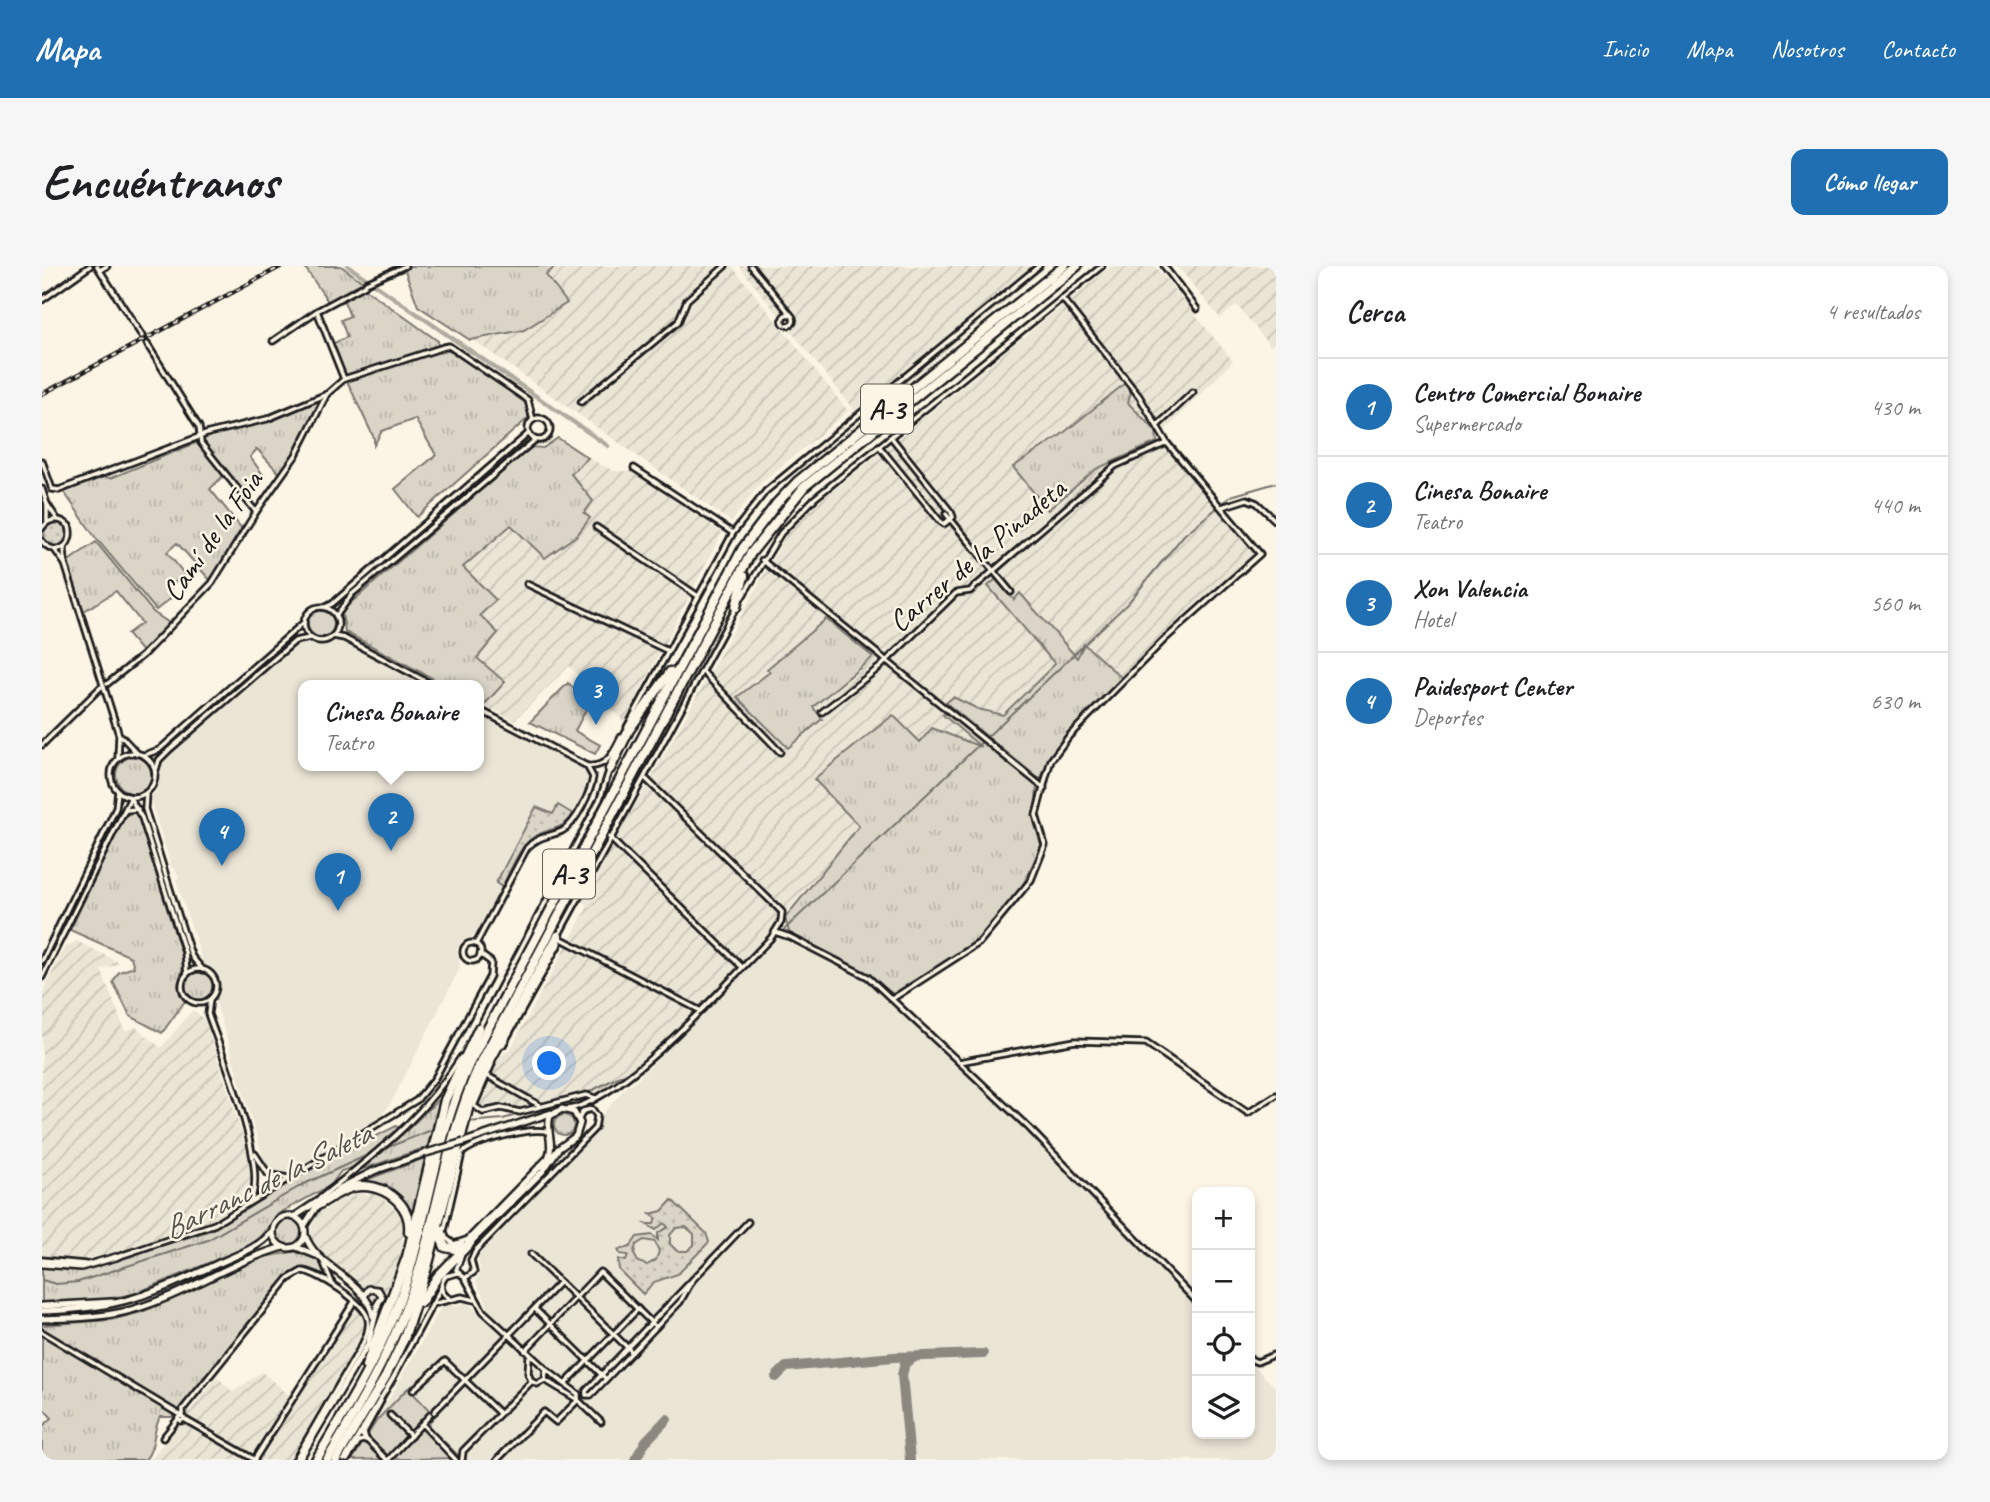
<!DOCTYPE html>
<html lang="es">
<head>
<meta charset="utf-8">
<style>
  body { margin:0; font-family:Caveat,sans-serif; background:#f6f6f6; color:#202124 }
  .controls { position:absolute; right:21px; bottom:21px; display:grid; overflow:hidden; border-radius:14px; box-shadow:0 4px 10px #0003 }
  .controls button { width:63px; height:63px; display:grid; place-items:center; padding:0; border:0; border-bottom:2px solid #e0e0e0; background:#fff; color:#202124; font:35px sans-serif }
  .you { position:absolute; left:508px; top:798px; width:24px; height:24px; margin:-18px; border:5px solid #fff; border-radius:50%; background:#1a73e8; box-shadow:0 0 0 10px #1a73e833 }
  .badge { display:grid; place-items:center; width:46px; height:46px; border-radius:50%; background:#1f6fb2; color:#fff; font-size:23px; font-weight:700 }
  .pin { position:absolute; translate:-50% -58px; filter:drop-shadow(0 2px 4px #0008) }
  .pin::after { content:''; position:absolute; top:37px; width:24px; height:21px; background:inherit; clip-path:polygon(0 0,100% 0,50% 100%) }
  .popup { position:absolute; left:256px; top:414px; width:186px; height:91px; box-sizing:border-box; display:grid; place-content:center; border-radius:14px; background:#fff; filter:drop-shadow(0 2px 5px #0005); font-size:23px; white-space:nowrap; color:#757577 }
  .popup b { font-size:26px; color:#202124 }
  .popup::after { content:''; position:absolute; left:50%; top:100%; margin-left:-14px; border:14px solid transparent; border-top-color:#fff }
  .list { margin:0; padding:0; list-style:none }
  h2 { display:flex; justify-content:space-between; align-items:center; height:91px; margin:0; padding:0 28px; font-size:30px }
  h2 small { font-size:23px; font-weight:400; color:#757577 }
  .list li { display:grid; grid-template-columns:46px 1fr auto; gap:21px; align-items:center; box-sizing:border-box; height:98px; padding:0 28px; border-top:2px solid #e0e0e0 }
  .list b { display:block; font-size:26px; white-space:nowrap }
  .list p { margin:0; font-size:23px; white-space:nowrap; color:#757577 }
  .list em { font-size:23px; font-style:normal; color:#757577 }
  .icon { flex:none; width:38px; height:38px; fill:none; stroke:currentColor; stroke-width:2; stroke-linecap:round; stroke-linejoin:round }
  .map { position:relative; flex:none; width:1234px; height:1194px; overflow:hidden; border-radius:14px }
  header { display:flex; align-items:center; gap:42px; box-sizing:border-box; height:98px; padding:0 35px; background:#1f6fb2; color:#fff }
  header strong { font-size:33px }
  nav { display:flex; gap:38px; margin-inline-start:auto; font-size:24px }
  .intro { display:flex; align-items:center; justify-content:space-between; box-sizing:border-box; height:168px; padding:0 42px }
  h1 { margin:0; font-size:49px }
  .button { padding:18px 32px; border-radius:14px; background:#1f6fb2; color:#fff; font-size:24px; font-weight:700 }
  main { display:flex; gap:42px; padding:0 42px }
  aside { flex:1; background:#fff; border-radius:14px; box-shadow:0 4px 10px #0003 }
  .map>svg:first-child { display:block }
  .built { fill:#ebe5d6 }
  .industrial { fill:url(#industrial-furrows); fill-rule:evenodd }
  .grass { fill:url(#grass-tufts); stroke:#7c7872; stroke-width:2 }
  .park { fill:#dbd5c8; stroke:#7c7872; stroke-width:2 }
  .garden { fill:url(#garden-dots); stroke:#7c7872; stroke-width:2; fill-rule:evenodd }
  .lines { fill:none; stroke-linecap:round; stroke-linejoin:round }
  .stream { stroke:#75726c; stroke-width:2 }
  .canal { stroke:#b0aba1; stroke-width:4.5 }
  .taxiway { stroke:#8c8880; stroke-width:10 }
  .minor-casing { stroke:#1c1c1c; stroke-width:9 }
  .tertiary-casing { stroke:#1c1c1c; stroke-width:10 }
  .secondary-casing { stroke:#1c1c1c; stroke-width:10 }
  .motorway-casing { stroke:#1c1c1c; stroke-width:13 }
  .minor { stroke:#fcf5e5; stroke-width:3.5 }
  .tertiary { stroke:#fcf5e5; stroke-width:5 }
  .secondary { stroke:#fcf5e5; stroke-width:5 }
  .motorway { stroke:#fcf5e5; stroke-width:8 }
  .rail-casing { stroke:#1c1c1c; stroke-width:4.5 }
  .rail { stroke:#fcf5e5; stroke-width:2; stroke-dasharray:5; stroke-linecap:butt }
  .secondary-bridge-casing { stroke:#1c1c1c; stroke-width:10; stroke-linecap:butt }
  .secondary-bridge { stroke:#fcf5e5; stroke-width:5 }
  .labels { text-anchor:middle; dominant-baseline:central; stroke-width:5; stroke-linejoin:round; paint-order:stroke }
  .shield { fill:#fcf5e5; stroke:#5f5d58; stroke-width:2 }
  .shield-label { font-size:28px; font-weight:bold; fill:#1c1c1c }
  .street-label { font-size:30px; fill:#1c1c1c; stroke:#fcf5e5 }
  .water-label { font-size:32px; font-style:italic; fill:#575551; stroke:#fcf5e5 }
</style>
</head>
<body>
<header>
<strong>Mapa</strong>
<nav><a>Inicio</a><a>Mapa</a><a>Nosotros</a><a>Contacto</a></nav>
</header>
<div class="intro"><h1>Encuéntranos</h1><a class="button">Cómo llegar</a></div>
<main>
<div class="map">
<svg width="1234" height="1194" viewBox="0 0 1234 1194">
  <defs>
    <pattern id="industrial-furrows" width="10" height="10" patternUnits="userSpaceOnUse" patternTransform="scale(1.75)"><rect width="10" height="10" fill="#ebe5d6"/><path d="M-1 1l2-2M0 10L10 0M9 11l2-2" fill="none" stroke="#c9c4b7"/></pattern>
    <pattern id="grass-tufts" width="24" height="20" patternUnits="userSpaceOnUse" patternTransform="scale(1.75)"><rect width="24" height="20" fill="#dbd5c8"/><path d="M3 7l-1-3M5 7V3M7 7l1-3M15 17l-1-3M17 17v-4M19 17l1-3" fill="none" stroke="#bbb6ab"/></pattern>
    <pattern id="garden-dots" width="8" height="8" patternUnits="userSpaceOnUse" patternTransform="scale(1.75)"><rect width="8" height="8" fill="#dbd5c8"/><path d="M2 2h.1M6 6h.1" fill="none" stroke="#bbb6ab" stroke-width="1.8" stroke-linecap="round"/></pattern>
  </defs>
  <rect width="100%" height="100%" fill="#fcf5e5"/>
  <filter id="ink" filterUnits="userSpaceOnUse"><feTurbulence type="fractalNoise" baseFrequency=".0143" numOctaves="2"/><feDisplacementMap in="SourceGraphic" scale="14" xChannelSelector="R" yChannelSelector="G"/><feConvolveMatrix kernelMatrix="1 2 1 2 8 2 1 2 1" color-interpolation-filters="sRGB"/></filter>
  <g filter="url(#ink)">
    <g class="built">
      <polygon points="267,374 282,380 297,375 382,419 262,419 262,499 436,499 437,447 547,505 549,514 523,560 498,568 484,579 436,668 419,676 415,684 418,702 349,837 338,851 248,907 237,909 224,901 173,734 178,720 174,706 162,700 134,614 137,610 129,600 107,529 114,525 121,493 258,375"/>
      <polygon points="739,670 824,713 985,863 1129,1009 1155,1038 1155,1168 1208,1168 1208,1096 1234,1122 1234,1194 417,1194 419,1192 384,1159 366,1122 335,1154 401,1038 415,1040 426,1035 437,1049 446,1040 434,1015 438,1006 436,990 555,865 560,853 558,851 585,820 593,816"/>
    </g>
    <g class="industrial">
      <polygon points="514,0 690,0 806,145 716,220 689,256 431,74 463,70 524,38 504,9"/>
      <polygon points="697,0 1006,0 872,111 817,150"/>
      <path d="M1070,0H1113L1191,95L1123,165L1113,167L1090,142L1086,137L1088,122L1082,118L1019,169L971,201L1019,231L1054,203L1127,172L1220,284L1112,378L1114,382L1082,414L1043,378L1036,393L978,328L972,335L954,313L1013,398L961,449L936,443L911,431L904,436L911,445H905L901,449L939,482L890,462L878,477L851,449L817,560L747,643L733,673L601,807L584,815L561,832L489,847L457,839L437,843L435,839L447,808L461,788L469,782L546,640L538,632L566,577L604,522L744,269L777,236ZM784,353L771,442L780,454L734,472L695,431L728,406L725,402Z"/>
      <polygon points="1135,0 1234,0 1234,76 1228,80 1195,39 1178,52"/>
      <polygon points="546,192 572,205 591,205 680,267 582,456 527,400 472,455 442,439 462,416 434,392 438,349 421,301 469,259 504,292 524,275 548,252 542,247 529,208"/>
      <polygon points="35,675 78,697 59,704 83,765 94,761 119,782 151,744 163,754 211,902 212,922 206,934 166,959 87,983 34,995 0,992 0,728 22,682"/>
      <polygon points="316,928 335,928 360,949 362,958 358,1000 335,1066 264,1194 108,1194 175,1111 191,1126 220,1106 247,1129 320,1022 268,976 270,959 275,949 300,932"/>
    </g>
    <g class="grass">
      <polygon points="262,0 299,0 322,17 287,37"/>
      <polygon points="366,0 514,0 504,9 525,37 482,64 428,74 376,40 362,2"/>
      <polygon points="322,22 396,75 396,79 304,111 290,78 305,71 299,54 308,50 301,33"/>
      <polygon points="404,82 481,134 486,141 486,152 375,251 353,223 394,189 373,153 340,165 332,179 332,172 305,115"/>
      <polygon points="1082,118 1089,125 1086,137 1114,165 1115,176 1054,203 1006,244 971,201 1019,169"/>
      <polygon points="271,135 278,136 278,139 251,189 238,208 215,183 208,191 222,210 205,232 161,175 164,170 230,153"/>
      <polygon points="516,172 546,192 529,208 551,235 542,247 548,252 535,269 503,292 469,259 421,301 454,334 438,349 456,367 435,392 463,416 442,439 437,436 436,419 403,419 303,366 300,348 304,341 489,181 501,182"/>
      <polygon points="156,176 182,209 168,223 201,264 169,315 135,277 125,286 143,309 129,319 128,333 114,344 53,271 22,226 59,211 69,212"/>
      <polygon points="54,276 111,346 130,359 101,387 85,368 100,357 74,325 42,345 25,296"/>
      <path d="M954,313L972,334L978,327L1035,392L1042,378L1082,414C1051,444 1015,471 999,512H996L904,437L911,431L936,443L961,449L1013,398L946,320Z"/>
      <circle cx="279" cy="358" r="13"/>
      <polygon points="784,353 831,391 771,441 780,453 746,482 695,431 728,406 725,403"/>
      <polygon points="526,417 547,437 533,465 558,479 553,488 488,456"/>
      <polygon points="905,445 995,520 992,556 1000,578 981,619 932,679 851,728 830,711 748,669 743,652 817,560 772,513 851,449 878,476 890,462 939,481 901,449"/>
      <circle cx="92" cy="509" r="18"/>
      <polygon points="90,544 96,549 142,696 136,719 143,735 120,767 88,750 71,716 77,706 92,701 89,691 28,664 81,554"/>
      <circle cx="157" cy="720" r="14"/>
      <polygon points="397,833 400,834 385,881 321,903 312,901 299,905 289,919 236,948 214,977 126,1014 91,1028 54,1035 0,1038 0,1000 47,1003 169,964 244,916 354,860 364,865"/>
      <circle cx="522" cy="859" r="10"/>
      <polygon points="383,892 370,956 362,939 316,917"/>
      <circle cx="247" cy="966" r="14"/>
      <polygon points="257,985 277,994 285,1014 268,1004 245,1010 136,1144 0,1063 0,1059 69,1054 100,1046 221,991"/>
      <path d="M0,1069L129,1146L132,1151H118C110,1166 114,1181 103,1194H0V1161L10,1152L0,1141Z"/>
    </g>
    <polygon class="park" points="366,1122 393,1150 385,1159 419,1192 310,1194 335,1154"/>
    <g class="garden">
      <circle cx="14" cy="269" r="12"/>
      <path d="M516,539L531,548C521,566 504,561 489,573C476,583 468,606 460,621L454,617L494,541L511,548Z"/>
      <path d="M630,934L664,967L667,976L636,1008L612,1016L601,1028L577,1004L576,993L584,995L586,989L578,988L576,984L588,981L595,971L610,969L616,974V967L626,961L622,957L614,964L604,958H612L614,952L608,948L620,945ZM644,961L652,968V979L645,985H635L628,978V969L634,962ZM602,974L613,976L617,985L614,994L605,999L596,996L592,988L594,979Z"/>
    </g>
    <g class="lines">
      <g class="stream">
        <polyline points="703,701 1086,337 1142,269 1189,230 1234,217"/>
        <polyline points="608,795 630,775"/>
        <polyline points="543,828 594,802"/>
        <polyline points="425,856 461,853 478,848"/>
        <polyline points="339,884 392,863"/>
        <polyline points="0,1014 14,1018 36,1016 166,974 260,919 330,887"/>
      </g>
      <polyline class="canal" points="306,0 566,180"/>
      <g class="taxiway">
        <polyline points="734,1111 744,1101 852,1091 941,1088"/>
        <polyline points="593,1194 604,1175 625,1153"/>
        <polyline points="868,1194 860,1109 863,1097 873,1091"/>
      </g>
      <g class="minor-casing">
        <g id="minor">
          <polyline points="55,0 100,70"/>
          <polyline points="709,0 749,49"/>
          <polyline points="1122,0 1155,43"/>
          <polyline points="58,4 65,0"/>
          <polyline points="324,17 363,0"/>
          <polyline points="0,34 48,0"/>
          <circle cx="746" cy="54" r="5.5"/>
          <polyline points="231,75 275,45"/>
          <polyline points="105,78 157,161 159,177 214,246"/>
          <polyline points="302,113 275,45 323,19"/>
          <polyline points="539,136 636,56 645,34 683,0"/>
          <circle cx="497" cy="163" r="11"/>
          <polyline points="1116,159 1151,126"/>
          <polyline points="837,180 898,255 902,258 911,251 909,246 849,171"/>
          <polyline points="0,195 10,223 17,224 167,167 225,153 285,128 302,113 402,81 407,80 486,134 491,154"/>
          <polyline points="592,202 691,267"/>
          <polyline points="0,223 5,238"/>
          <polyline points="1180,241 1205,233 1215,237 1234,255"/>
          <polyline points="904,248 969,326"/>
          <polyline points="5,255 5,238 15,253"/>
          <polyline points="554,261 656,330"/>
          <path d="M0,262C7,252 18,251 27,260C33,280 13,292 0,275"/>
          <polyline points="13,284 23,298 22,281"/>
          <polyline points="720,294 1002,522"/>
          <polyline points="23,298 77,469 76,492"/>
          <polyline points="485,318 626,385"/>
          <polyline points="700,331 739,267 773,232 1060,0"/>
          <circle cx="279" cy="358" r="17"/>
          <polyline points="283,341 290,338 487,167"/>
          <polyline points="294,350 310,328 493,174"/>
          <polyline points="291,370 302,372 391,419"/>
          <polyline points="660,405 738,486"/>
          <polyline points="65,418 101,389 170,317 214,246 254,189 285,128"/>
          <polyline points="780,446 838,401 914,327 928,325 1073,200 1125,177"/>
          <polyline points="585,461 691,267 724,225 997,0"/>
          <polyline points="79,470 95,487"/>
          <polyline points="0,479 59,421"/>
          <circle cx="91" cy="509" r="22"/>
          <polyline points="102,489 117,484 261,357"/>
          <path d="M545,500C565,502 571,487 579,471"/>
          <polyline points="113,507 117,494 127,484 253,375 268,372"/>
          <polyline points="104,527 103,543 146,680 150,691 161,704"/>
          <polyline points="88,532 100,552 143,686 145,708"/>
          <polyline points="80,549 84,544 96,543"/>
          <polyline points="567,571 700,701"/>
          <polyline points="733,666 748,671 826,711 917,796 1033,775 1104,777 1206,847 1234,829"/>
          <polyline points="516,671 657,744"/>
          <circle cx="430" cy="686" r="9"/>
          <path d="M434,678L485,582C496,570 506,571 520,565C534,558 549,525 551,511L545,500L436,443"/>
          <polyline points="0,695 74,542 76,525"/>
          <circle cx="157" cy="720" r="17"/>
          <polyline points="0,711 89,531"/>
          <path d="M168,733L166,748C178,783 230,909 207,936"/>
          <polyline points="850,733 937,677 989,614 1003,579 994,549 1004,511 1009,494 1027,470 1122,374 1218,288 1125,177 1097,130 1020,32"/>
          <polyline points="438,760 558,533 567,505"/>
          <polyline points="461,779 517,678 516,670 695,340"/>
          <polyline points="917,796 987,862 1155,1036"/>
          <polyline points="450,798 432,840 441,846 459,842 478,846 544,829 553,832"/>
          <polyline points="444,809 497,839"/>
          <path d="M526,843C582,835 687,714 729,672L739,656L740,646L604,513"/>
          <polyline points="213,888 226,908 246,912"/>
          <path d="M278,932C335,886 380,854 419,791"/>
          <path d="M427,973L412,978L404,972L402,965L420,887C434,875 490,860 507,866"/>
          <polyline points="489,988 590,1086"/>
          <polyline points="75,991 173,958 375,834 393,812 448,710 449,696 438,688"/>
          <polyline points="419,991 414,1004 423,1012 441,1045 504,1103 503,1114"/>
          <polyline points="0,994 43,998"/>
          <polyline points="281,995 290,1017"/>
          <polyline points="423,1012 432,1006 429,994 434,984 553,862 555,850 550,843 541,845 537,853"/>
          <polyline points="651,1013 638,1036 549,1129 544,1129 544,1125 706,956"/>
          <path d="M407,1032C398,1027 397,1018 404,1010L416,1007"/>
          <polyline points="390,1038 420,1031 433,1034"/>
          <polyline points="493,1043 564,1113"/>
          <polyline points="0,1066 138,1149"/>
          <polyline points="483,1085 558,1006 614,1061"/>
          <polyline points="487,1091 486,1107 489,1115 495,1118 503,1114 536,1134 559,1156"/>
          <polyline points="1208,1093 1215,1096 1234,1088"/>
          <polyline points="506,1105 536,1128 536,1134"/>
          <polyline points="524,1117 596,1043"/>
          <polyline points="371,1124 403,1095 457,1147"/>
          <polyline points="392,1146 518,1016"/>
          <polygon points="139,1149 142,1152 139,1155 136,1152"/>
          <path d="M141,1149V1143L246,1013L260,1005C276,1006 323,1037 326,1053C328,1062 324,1071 320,1079L253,1194"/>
          <polyline points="348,1149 369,1170"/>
          <polyline points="142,1153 213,1194"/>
          <polyline points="380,1158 414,1194"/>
          <polyline points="318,1167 345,1194"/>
          <polyline points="121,1172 136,1153"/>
          <polyline points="324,1174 322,1166 339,1135"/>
          <polyline points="212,1194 312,1036"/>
          <polyline points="302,1194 351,1112 399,1022"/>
          <polyline points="305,1194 317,1175 322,1174"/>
          <polyline points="346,1194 388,1149"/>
          <polyline points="420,1194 421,1185 489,1116"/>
          <polyline points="455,1194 502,1146 514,1156 536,1134"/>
        </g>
      </g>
      <g class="tertiary-casing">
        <g id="tertiary">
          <path d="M263,969C274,1003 324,1013 331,1050"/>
          <polyline points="254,981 274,989"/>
          <polyline points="322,1030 327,1023 336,1024 340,1031 335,1039"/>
          <polyline points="257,1194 326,1078 336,1039"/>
        </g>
      </g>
      <g class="secondary-casing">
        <g id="secondary">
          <polyline points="422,876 509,847"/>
          <polyline points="296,923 332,905 384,887"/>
          <circle cx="247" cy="966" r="16"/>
          <polyline points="252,951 279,933"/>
          <polyline points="262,960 276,938"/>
          <path d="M427,973L506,892C513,877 503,865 508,850L520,843L532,846L538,857L534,870L516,883L501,905L428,977"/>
          <polyline points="0,998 39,1001 74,991"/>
          <polyline points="0,1040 70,1036"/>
          <path d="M0,1045C76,1043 108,1029 175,998C195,989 217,982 231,965"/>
          <path d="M0,1053C27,1052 54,1052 81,1046C137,1033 185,997 241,981"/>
        </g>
      </g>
      <g class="motorway-casing">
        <g id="motorway">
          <polyline points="694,341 702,310"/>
          <polyline points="568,503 587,464 628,406"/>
          <polyline points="446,798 516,670"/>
          <path d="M276,939C287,932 299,924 311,921C339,915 370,937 367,966"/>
          <polyline points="398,964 398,970 403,981 413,983 420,980"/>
          <polyline points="379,1036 396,1010 428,977"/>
          <polyline points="361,1075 386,998 427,839 446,794"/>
          <polyline points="324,1100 365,991 403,834 437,762"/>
          <path d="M274,1194C313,1130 351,1066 371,993C389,927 399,860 427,798L701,282L735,237L756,215L1022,0"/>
          <path d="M285,1194C323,1131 359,1068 379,997C398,931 408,865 436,802L709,287L762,221L1035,0"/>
          <polyline points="294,1194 344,1110 363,1070"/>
        </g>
      </g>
      <use href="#minor" class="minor"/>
      <use href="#tertiary" class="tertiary"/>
      <use href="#secondary" class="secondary"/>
      <use href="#motorway" class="motorway"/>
      <g class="rail-casing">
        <polyline id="rail" points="0,128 240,0"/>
      </g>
      <use href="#rail" class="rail"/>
      <g class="secondary-bridge-casing">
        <polyline id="secondary-bridge" points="384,887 422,876"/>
      </g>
      <use href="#secondary-bridge" class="secondary-bridge"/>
    </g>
  </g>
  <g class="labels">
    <g class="shield">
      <rect x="819" y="118.5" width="52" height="49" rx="5"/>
      <rect x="501" y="583.5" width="52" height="49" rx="5"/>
    </g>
    <g class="shield-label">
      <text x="845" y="143">A-3</text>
      <text x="527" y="608">A-3</text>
    </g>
    <g class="street-label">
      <text transform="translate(170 270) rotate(-55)">Camí de la Foia</text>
      <text transform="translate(935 289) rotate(-40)">Carrer de la Pinadeta</text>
    </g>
    <g class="water-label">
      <text transform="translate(225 915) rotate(-26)">Barranc de la Saleta</text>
    </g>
  </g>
</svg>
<div class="controls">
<button>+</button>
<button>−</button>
<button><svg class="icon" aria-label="locate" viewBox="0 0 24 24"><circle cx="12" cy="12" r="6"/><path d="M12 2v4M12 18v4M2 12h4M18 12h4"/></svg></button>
<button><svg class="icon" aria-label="layers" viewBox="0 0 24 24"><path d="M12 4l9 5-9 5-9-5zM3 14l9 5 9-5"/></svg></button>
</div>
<div class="you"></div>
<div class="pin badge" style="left:296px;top:645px">1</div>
<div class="pin badge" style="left:349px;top:585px">2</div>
<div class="popup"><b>Cinesa Bonaire</b>Teatro</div>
<div class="pin badge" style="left:554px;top:459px">3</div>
<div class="pin badge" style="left:180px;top:600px">4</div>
</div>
<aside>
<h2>Cerca<small>4 resultados</small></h2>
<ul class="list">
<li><span class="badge">1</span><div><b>Centro Comercial Bonaire</b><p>Supermercado</p></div><em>430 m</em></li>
<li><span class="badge">2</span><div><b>Cinesa Bonaire</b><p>Teatro</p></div><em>440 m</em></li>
<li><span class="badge">3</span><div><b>Xon Valencia</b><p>Hotel</p></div><em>560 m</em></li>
<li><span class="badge">4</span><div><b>Paidesport Center</b><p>Deportes</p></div><em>630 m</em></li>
</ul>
</aside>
</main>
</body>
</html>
